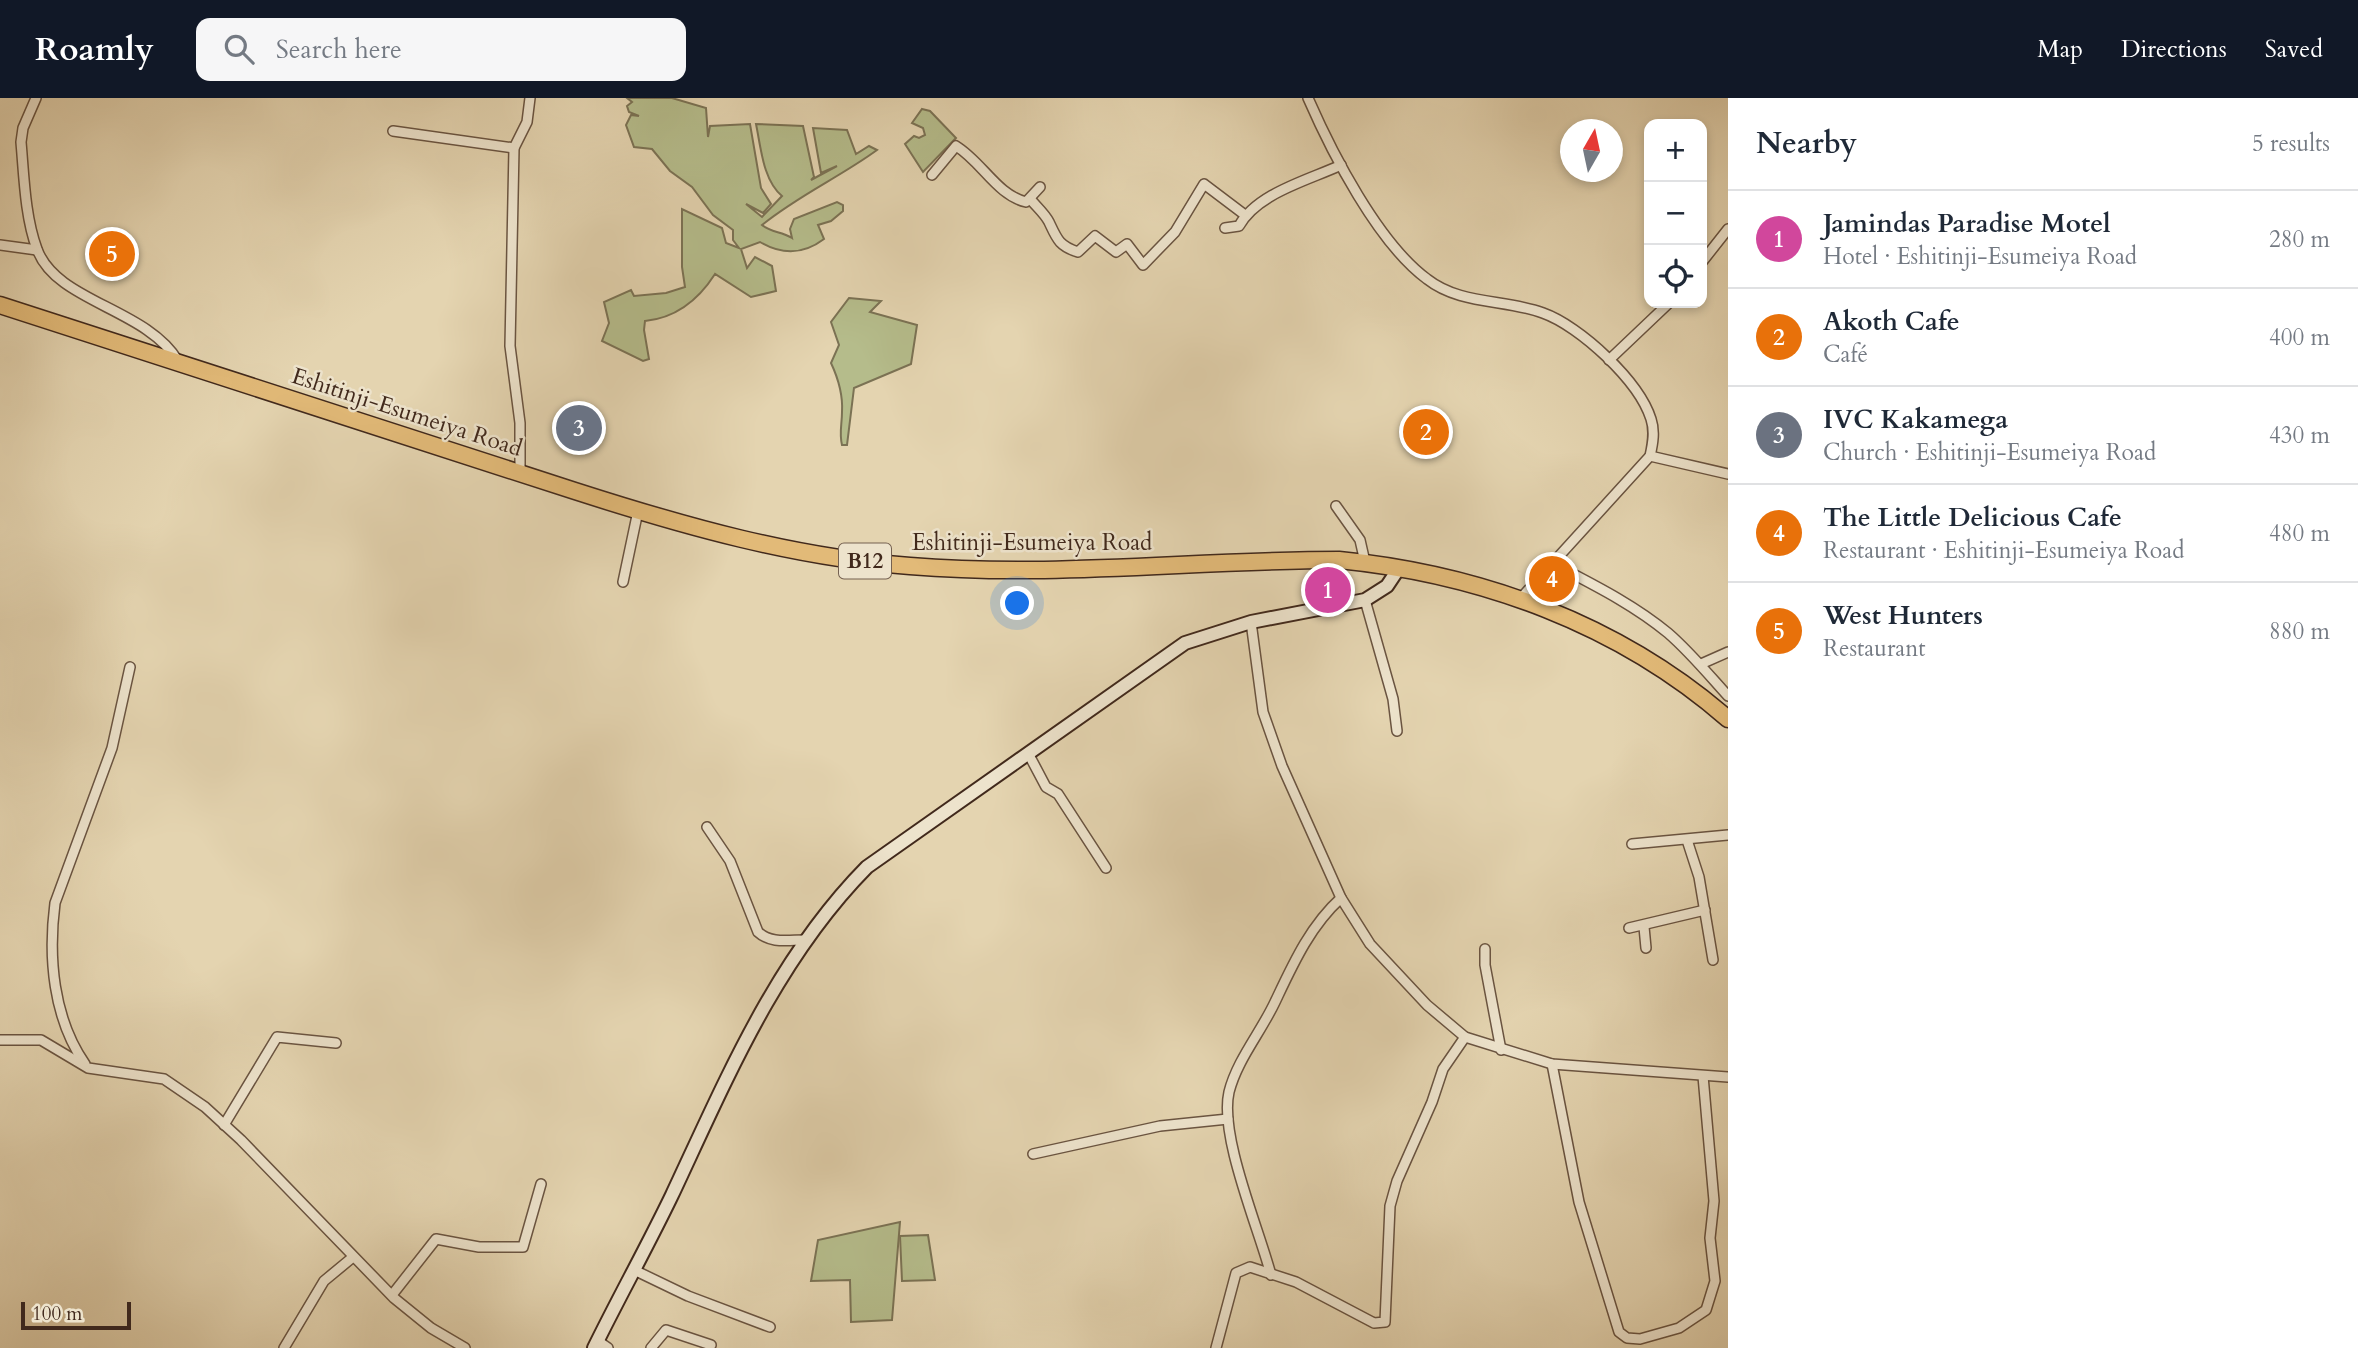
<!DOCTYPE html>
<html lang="en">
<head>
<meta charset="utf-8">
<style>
  body { margin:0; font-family:Cardo,serif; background:#f6f6f7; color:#1f2937 }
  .controls { position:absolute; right:21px; top:21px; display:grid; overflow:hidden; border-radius:14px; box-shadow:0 4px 10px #0003 }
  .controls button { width:63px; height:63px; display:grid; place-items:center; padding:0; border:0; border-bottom:2px solid #e0e1e3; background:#fff; color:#1f2937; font:35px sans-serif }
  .compass { position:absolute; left:1560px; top:21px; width:63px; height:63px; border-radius:50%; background:#fff; box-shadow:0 4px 10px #0003; rotate:9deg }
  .scale { position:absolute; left:21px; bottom:18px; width:110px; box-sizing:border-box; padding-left:7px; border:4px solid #41291c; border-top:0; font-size:19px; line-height:24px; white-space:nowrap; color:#41291c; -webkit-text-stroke:5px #ede3cc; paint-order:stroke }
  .you { position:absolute; left:1018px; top:506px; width:24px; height:24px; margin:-18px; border:5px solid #fff; border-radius:50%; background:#1a73e8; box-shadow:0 0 0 10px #1a73e833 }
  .badge { display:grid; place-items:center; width:46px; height:46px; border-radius:50%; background:#111827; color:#fff; font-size:23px; font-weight:700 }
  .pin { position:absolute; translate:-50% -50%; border:4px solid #fff; box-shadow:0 2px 7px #0006 }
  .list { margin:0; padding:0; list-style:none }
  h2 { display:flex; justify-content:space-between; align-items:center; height:91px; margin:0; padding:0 28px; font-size:30px }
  h2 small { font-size:23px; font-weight:400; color:#747a83 }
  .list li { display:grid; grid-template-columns:46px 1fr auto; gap:21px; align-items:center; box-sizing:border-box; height:98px; padding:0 28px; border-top:2px solid #e0e1e3 }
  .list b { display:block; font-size:26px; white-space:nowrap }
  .list p { margin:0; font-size:23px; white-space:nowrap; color:#747a83 }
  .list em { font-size:23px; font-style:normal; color:#747a83 }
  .icon { flex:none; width:38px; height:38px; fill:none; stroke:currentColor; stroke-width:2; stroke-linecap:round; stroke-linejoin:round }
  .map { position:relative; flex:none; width:1728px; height:1250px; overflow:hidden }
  header { display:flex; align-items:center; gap:42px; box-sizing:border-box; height:98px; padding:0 35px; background:#111827; color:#fff }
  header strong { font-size:33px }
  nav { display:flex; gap:38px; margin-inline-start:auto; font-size:24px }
  .search { width:490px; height:63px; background:#f6f6f7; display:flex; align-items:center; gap:18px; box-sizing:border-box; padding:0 24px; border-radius:14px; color:#747a83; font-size:26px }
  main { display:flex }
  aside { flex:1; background:#fff }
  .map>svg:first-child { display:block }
  .green { fill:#b5bc8b; stroke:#7b7254; stroke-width:2 }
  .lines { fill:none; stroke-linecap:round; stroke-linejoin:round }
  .street-casing { stroke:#6a5441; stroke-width:12 }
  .secondary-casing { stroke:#41291c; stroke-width:16 }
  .highway-casing { stroke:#41291c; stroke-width:19 }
  .street { stroke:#ede3cc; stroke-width:9 }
  .secondary { stroke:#ede3cc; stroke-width:12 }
  .highway { stroke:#e2ba78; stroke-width:16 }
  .labels { text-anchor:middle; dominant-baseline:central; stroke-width:5; stroke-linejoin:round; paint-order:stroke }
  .shield { fill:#ede3cc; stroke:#756151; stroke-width:2 }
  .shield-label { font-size:21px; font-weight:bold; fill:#41291c }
  .street-label { font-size:23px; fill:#41291c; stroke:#ede3cc }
</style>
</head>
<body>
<header>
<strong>Roamly</strong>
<div class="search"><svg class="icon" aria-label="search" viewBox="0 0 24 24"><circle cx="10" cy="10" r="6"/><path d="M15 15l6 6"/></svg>Search here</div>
<nav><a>Map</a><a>Directions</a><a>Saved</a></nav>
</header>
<main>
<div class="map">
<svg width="1728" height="1250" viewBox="0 0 1728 1250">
  <rect width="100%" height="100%" fill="#e4d4b0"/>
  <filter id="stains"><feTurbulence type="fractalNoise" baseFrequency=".00286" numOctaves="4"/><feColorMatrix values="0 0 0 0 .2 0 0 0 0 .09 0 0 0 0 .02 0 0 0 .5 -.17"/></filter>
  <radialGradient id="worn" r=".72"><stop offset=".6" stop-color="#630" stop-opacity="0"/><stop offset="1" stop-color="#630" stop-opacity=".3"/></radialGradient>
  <g class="green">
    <path d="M627,0H672L706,10L708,39L710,28L750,26L761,90L771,106L763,115L746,106L762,119L782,98C763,82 761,50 756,26L803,28L814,79L811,82L837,68L821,75L813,30L847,32L856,56L869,48L877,52C840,79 799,97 762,127C772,135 781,133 792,140L790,131L794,121L837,104L843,107V113L831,123L818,127L824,141C803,157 782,157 760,144L741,151L747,170L755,159L772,168L776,193L751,199L715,176C699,201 676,220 645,223L644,232L649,261L643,263L602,243L609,225L604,204L631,192L634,198L666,195L685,189L682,169V111L722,130L726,145L739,150L733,142V132L713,117L692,89L670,73L652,51L634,49L626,27L631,17L639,18L629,14L627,8L632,4Z"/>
    <polygon points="922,11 930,13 956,40 923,74 905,46 914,38 919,40 925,37 923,30 912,25"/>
    <path d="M849,200L881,203L870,214L917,227L911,266L854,290L847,347H842C839,334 842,327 842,314C843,298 838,280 831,265L839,247L831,224Z"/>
    <polygon points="900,1124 892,1222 851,1224 850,1182 811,1183 818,1142"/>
    <polygon points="928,1137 935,1182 902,1183 900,1138"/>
  </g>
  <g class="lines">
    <g class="street-casing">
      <g id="street">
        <path d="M36,0L23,30L21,44C24,78 25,119 37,151C56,204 146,210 178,263"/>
        <path d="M1308,0C1332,55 1378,145 1427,181C1460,207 1505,201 1543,215C1580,228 1639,283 1651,321C1655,333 1653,345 1650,358L1521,500"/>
        <polyline points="393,33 514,50"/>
        <path d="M932,77L956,48C982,64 997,97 1026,104L1040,89"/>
        <path d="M1031,102C1037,109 1045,116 1049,124C1057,141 1059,148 1078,154L1095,138L1116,154L1127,146L1143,167L1175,134L1204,86L1245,117"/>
        <path d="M1225,130L1239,128C1257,95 1309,82 1341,67"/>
        <polyline points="0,147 37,152"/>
        <polyline points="1702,164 1728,131"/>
        <polyline points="1609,262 1669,205"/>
        <polyline points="1650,358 1728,376"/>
        <polyline points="520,375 520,325 510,248 514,50 527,24 530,0"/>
        <polyline points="1336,408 1360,442 1365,464"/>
        <path d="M1552,465C1592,486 1633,506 1668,535C1690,554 1708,576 1728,598"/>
        <polyline points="623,484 638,413"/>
        <polyline points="1365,502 1393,601 1397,633"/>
        <polyline points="1251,524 1263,614 1282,668 1341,800 1370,846 1427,907 1465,939 1552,966 1728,979"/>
        <polyline points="1701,566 1728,554"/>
        <polyline points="1028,655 1046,689 1058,696 1106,770"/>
        <path d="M707,729L730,763L758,834C771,846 788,842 805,842"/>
        <polyline points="1687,742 1699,779 1713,862"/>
        <polyline points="1632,746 1728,737"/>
        <polyline points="1644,829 1646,850"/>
        <polyline points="1629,830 1705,812"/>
        <polyline points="1485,851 1485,867 1501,952"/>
        <polyline points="0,942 41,942 88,970 164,981 205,1009 241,1042 394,1200 431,1230 465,1250"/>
        <path d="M85,966C53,920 48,859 55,805L112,650L130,569"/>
        <polyline points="1552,966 1579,1104 1619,1234 1627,1240 1640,1241 1679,1230 1706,1212 1715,1183 1710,1140 1714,1103 1703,978"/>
        <polyline points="224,1027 277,939 336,945"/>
        <polyline points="1033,1056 1160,1028 1228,1021"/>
        <polyline points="634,1172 688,1198 770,1229"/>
        <path d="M1271,1177C1259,1131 1219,1038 1229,994C1237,962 1261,934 1275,904C1293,866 1310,828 1341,800"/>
        <polyline points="392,1197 436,1141 479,1149 523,1149 541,1086"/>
        <polyline points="598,1243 608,1250"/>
        <polyline points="284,1250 324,1183 353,1159"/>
        <polyline points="651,1250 666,1232 711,1247"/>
        <polyline points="1216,1250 1236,1175 1250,1169 1296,1184 1374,1225 1385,1224 1390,1108 1397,1083 1432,1004 1443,971 1465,939"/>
      </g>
    </g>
    <g class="secondary-casing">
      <path id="secondary" d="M594,1250C619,1199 647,1149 672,1097C726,982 776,861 867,769L1185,545L1251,524L1365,502L1387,488L1399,470"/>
    </g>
    <g class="highway-casing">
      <path id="highway" d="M0,207L575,393C684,428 796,460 910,468C1053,480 1196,462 1339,462C1481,476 1619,526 1728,621"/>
    </g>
    <use href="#street" class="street"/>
    <use href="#secondary" class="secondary"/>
    <use href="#highway" class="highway"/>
  </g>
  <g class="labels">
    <rect class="shield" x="839" y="445.5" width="52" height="35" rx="5"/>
    <g class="shield-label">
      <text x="865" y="463">B12</text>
    </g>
    <g class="street-label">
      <text transform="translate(407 314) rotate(18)">Eshitinji-Esumeiya Road</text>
      <text x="1032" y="444">Eshitinji-Esumeiya Road</text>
    </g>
  </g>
  <rect width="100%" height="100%" filter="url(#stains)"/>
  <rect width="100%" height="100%" fill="url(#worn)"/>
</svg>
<div class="controls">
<button>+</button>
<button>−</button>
<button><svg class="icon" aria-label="locate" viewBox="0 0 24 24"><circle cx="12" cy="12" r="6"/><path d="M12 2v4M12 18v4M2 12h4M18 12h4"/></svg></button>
</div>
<svg class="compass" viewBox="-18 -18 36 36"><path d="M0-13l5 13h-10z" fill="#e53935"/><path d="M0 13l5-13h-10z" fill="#747a83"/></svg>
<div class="scale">100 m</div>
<div class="you"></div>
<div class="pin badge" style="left:1328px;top:492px;background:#d1479c">1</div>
<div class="pin badge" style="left:1426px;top:334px;background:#e8710a">2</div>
<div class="pin badge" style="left:579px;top:330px;background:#6b7280">3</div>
<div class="pin badge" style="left:1552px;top:481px;background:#e8710a">4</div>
<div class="pin badge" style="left:112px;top:156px;background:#e8710a">5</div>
</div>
<aside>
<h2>Nearby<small>5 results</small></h2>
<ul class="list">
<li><span class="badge" style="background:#d1479c">1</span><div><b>Jamindas Paradise Motel</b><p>Hotel · Eshitinji-Esumeiya Road</p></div><em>280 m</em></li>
<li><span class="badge" style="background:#e8710a">2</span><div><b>Akoth Cafe</b><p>Café</p></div><em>400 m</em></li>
<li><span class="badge" style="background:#6b7280">3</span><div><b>IVC Kakamega</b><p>Church · Eshitinji-Esumeiya Road</p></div><em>430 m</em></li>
<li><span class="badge" style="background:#e8710a">4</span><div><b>The Little Delicious Cafe</b><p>Restaurant · Eshitinji-Esumeiya Road</p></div><em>480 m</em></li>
<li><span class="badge" style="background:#e8710a">5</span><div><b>West Hunters</b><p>Restaurant</p></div><em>880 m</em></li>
</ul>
</aside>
</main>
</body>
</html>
